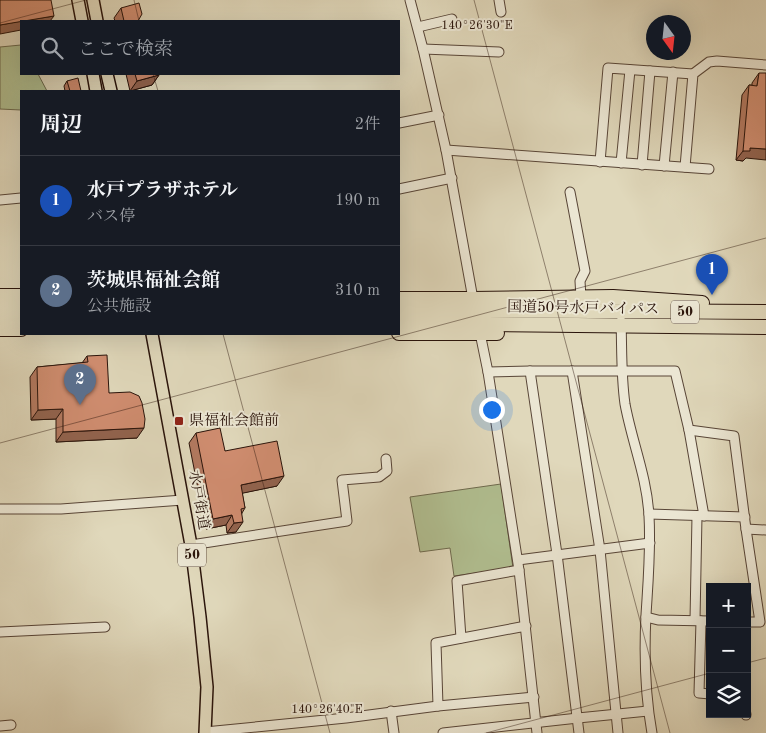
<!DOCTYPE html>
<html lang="ja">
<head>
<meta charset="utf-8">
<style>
  body { margin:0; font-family:"Old Standard TT","Noto Serif JP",serif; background:#20242c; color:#f1f3f6 }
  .controls { position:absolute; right:15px; bottom:15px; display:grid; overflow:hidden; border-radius:0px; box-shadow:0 5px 20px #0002 }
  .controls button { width:45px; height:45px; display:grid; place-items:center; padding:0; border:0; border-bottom:1px solid #363941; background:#171b24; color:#f1f3f6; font:25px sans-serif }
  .compass { position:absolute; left:646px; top:15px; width:45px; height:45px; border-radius:50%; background:#171b24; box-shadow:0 5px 20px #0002; rotate:165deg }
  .you { position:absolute; left:491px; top:409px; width:18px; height:18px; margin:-12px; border:4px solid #fff; border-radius:50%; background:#1a73e8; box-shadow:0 0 0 8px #1a73e833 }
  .badge { display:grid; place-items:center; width:32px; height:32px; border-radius:50%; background:#b45309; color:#fff; font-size:16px; font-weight:700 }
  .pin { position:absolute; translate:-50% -41px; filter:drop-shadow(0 1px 2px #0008) }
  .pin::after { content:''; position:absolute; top:26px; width:18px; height:15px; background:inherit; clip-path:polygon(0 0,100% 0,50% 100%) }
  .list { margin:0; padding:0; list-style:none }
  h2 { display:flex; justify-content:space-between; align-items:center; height:65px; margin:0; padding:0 20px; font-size:21px }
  h2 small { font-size:16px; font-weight:400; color:#9ea1a6 }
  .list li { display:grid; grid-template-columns:32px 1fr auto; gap:15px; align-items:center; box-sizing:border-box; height:90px; padding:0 20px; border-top:1px solid #363941 }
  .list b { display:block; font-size:19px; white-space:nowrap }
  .list p { margin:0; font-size:16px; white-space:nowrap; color:#9ea1a6 }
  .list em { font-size:16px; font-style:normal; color:#9ea1a6 }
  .icon { flex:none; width:28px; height:28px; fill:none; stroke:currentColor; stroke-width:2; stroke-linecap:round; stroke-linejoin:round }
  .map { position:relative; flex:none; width:766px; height:733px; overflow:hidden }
  .search { position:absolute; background:#171b24; box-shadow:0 5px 20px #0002; left:20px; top:20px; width:380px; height:55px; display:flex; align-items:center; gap:12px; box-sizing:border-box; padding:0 18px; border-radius:0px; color:#9ea1a6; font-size:19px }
  .panel { position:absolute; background:#171b24; box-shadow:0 5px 20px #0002; left:20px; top:90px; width:380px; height:245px; border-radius:0px }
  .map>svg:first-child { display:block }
  .green { fill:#b1bf91; stroke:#6e6a4e }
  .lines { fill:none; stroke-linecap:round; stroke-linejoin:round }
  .minor-casing { stroke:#584537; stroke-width:11 }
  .major-casing { stroke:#2a140b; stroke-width:14 }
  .highway-casing { stroke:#2a140b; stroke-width:16 }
  .minor { stroke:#ebe6d3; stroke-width:9 }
  .major { stroke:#e0d8bb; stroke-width:11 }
  .highway { stroke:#e0d8bb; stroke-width:14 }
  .wall { fill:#b37960; stroke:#2a140b }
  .shaded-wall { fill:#92634e; stroke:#2a140b }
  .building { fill:#d08d70; stroke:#2a140b }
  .ticks { fill:none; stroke:#2a140b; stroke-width:1; stroke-opacity:0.45 }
  .poi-dot { fill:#8f2418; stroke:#ebe6d3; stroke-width:2 }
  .labels { text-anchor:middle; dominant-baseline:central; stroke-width:4; stroke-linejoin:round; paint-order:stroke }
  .shield { fill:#ebe6d3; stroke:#645347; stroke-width:1 }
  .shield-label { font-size:14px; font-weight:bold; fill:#2a140b }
  .street-label { font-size:15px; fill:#2a140b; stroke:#ebe6d3 }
  .poi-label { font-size:15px; fill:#2a140b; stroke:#ebe6d3; text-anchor:start }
  .ticks-label { font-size:12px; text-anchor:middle; fill:#2a140b; stroke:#ebe6d3; stroke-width:4; stroke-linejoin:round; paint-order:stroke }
</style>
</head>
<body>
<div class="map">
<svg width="766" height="733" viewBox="0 0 766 733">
  <rect width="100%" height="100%" fill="#e0d8bb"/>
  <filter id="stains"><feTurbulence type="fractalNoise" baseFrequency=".004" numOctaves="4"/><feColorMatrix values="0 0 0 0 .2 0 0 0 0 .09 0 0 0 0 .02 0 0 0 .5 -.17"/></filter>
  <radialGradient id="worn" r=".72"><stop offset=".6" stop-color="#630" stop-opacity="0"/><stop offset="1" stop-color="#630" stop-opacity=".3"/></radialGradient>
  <g class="green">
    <polygon points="21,45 21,74 38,74 47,91 21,91 21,110 0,109 0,47"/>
    <polygon points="501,484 513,568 454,576 450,548 420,552 410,497"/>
  </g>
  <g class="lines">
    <g class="minor-casing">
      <g id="minor">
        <polyline points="410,0 423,49 446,150 473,299"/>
        <polyline points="499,0 501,12"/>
        <polyline points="418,27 452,19"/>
        <polyline points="423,49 499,52"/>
        <polyline points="399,123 439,115"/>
        <polyline points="446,150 709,169"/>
        <polyline points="600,162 608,68 693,74"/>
        <polyline points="621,163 630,70"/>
        <polyline points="642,165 650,71"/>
        <polyline points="664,166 673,72"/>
        <polyline points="685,167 693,74 709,62 717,61 766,65"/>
        <polyline points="399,189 452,178"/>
        <polyline points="570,192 585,271 580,281 581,298"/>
        <polyline points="0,200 21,198"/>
        <path d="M621,321C622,349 621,376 625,404C632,442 647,477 649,516C651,549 648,582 646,615C644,654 645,694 652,733"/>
        <polyline points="480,333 488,372 519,570 537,733"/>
        <polyline points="530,371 557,554 579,733"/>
        <polyline points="572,371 600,550 618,733"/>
        <polyline points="488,372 530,371 675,371 689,430 734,436 746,529 760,622 747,622"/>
        <polyline points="689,430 704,516"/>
        <polyline points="0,509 61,509 183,500"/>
        <polyline points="649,514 745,517"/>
        <polyline points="746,529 766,530"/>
        <polyline points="191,545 347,521 342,480 379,477 387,471 386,459"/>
        <polyline points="518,560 650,543"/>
        <polyline points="646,617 658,620 710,621"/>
        <polyline points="695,620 697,516"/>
        <polyline points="701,621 699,693 710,694"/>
        <polyline points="0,632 105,627"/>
        <polyline points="461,638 457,581 519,570"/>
        <polyline points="438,706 436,643 526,626"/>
        <polyline points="391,711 394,733"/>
        <polyline points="746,714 746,715"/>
        <polyline points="0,726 11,725"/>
        <polyline points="205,732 346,718 438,706 534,697"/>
        <polyline points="443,733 578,718 648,711"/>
      </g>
    </g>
    <g class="major-casing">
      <g id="major">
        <polyline points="78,0 82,21"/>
        <polyline points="93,0 97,21"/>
        <polyline points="93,74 96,91"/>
        <polyline points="107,74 111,91"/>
        <polyline points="152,334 191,545 200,617 207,687 205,733"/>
      </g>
    </g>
    <g class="highway-casing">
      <g id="highway">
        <polyline points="0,296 21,296"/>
        <polyline points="399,299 473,299 613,297 702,303"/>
        <polyline points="0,307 21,308"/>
        <polyline points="399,310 766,312"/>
        <polyline points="0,319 21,319"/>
        <polyline points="399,323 766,327"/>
        <polyline points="0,329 21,329"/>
        <polyline points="399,333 497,333"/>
      </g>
    </g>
    <use href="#minor" class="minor"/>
    <use href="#major" class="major"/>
    <use href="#highway" class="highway"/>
  </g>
  <g class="wall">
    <polygon points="121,8 138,21 115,21 114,18"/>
    <polygon points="759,73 746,158 743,161 736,160 742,95 749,85 752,85 752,83"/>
    <polygon points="126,74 158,74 159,75 152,85 130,91"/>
    <polygon points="67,81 81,91 65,91 64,86"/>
    <polygon points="87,356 109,393 137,438 56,442 56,419 31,420 30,377 37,367 82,363"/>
    <polygon points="196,433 225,451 277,486 242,493 245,508 242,513 236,532 227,533 226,525 206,529 189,443"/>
  </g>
  <g class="shaded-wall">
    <polygon points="54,16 50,21 22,21"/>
    <polygon points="21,21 21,30 0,34 0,25"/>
    <polygon points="159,75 152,85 130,91 137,81"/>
    <polygon points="750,148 766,149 766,160 746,158 743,161 736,160 743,151"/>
    <polygon points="63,409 56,419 31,420 38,410"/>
    <polygon points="144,428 137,438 56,442 63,432"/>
    <polygon points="284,476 277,486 234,495 241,485"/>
    <polygon points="232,515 226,525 206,529 213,519"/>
    <polygon points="243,522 236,532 227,533 234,523"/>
  </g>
  <g class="building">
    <polygon points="0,0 51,0 54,16 0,25"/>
    <polygon points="139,3 142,14 138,21 124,21 121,8"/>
    <polygon points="759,73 766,73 766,149 750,148 750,151 743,151 749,85 757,86"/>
    <polygon points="135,74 158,74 159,75 137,81"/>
    <polygon points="78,78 81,91 70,91 67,81"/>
    <polygon points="107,355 109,393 130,392 139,396 142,403 145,419 144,428 63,432 63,409 38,410 37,367 88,362 87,356"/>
    <polygon points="220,428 225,451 277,441 284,476 241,485 245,508 241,509 243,522 234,523 232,515 213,519 196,433"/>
  </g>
  <path class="ticks" d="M134,0L139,21M474,0L670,733M0,23L86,0M153,74L158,91M223,334L330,733M0,443L766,238M747,663L766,658M486,733L710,673"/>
  <rect class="poi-dot" x="174" y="416" width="10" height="10" rx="2.5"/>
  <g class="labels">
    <g class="shield">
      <rect x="671" y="300.5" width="28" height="23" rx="4"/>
      <rect x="178" y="543.5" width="28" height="23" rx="4"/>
    </g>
    <g class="shield-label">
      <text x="685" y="312">50</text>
      <text x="192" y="555">50</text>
    </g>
    <g class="street-label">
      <text transform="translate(583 309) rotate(1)">国道50号水戸バイパス</text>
      <text transform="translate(198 500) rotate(80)">水戸街道</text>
    </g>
    <g class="poi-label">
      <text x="189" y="421">県福祉会館前</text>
    </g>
  </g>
  <g class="ticks-label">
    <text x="477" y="29">140°26'30"E</text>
    <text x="327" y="713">140°26'40"E</text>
  </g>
  <rect width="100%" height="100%" filter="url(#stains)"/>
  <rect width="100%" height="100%" fill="url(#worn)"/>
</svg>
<div class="controls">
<button>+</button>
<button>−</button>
<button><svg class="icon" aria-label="layers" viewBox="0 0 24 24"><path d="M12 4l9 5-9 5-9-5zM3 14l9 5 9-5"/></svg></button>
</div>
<svg class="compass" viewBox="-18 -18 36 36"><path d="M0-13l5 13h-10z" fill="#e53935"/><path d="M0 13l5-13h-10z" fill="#9ea1a6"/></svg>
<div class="you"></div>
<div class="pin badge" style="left:712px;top:295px;background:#1a4fb4">1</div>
<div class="pin badge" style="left:80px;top:405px;background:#5c6f8a">2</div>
<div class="search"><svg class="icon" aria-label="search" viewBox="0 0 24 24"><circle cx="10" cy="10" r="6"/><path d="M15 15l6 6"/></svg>ここで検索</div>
<section class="panel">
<h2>周辺<small>2件</small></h2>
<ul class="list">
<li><span class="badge" style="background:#1a4fb4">1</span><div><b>水戸プラザホテル</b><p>バス停</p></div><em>190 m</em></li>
<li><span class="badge" style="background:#5c6f8a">2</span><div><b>茨城県福祉会館</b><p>公共施設</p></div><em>310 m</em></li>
</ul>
</section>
</div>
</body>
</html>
